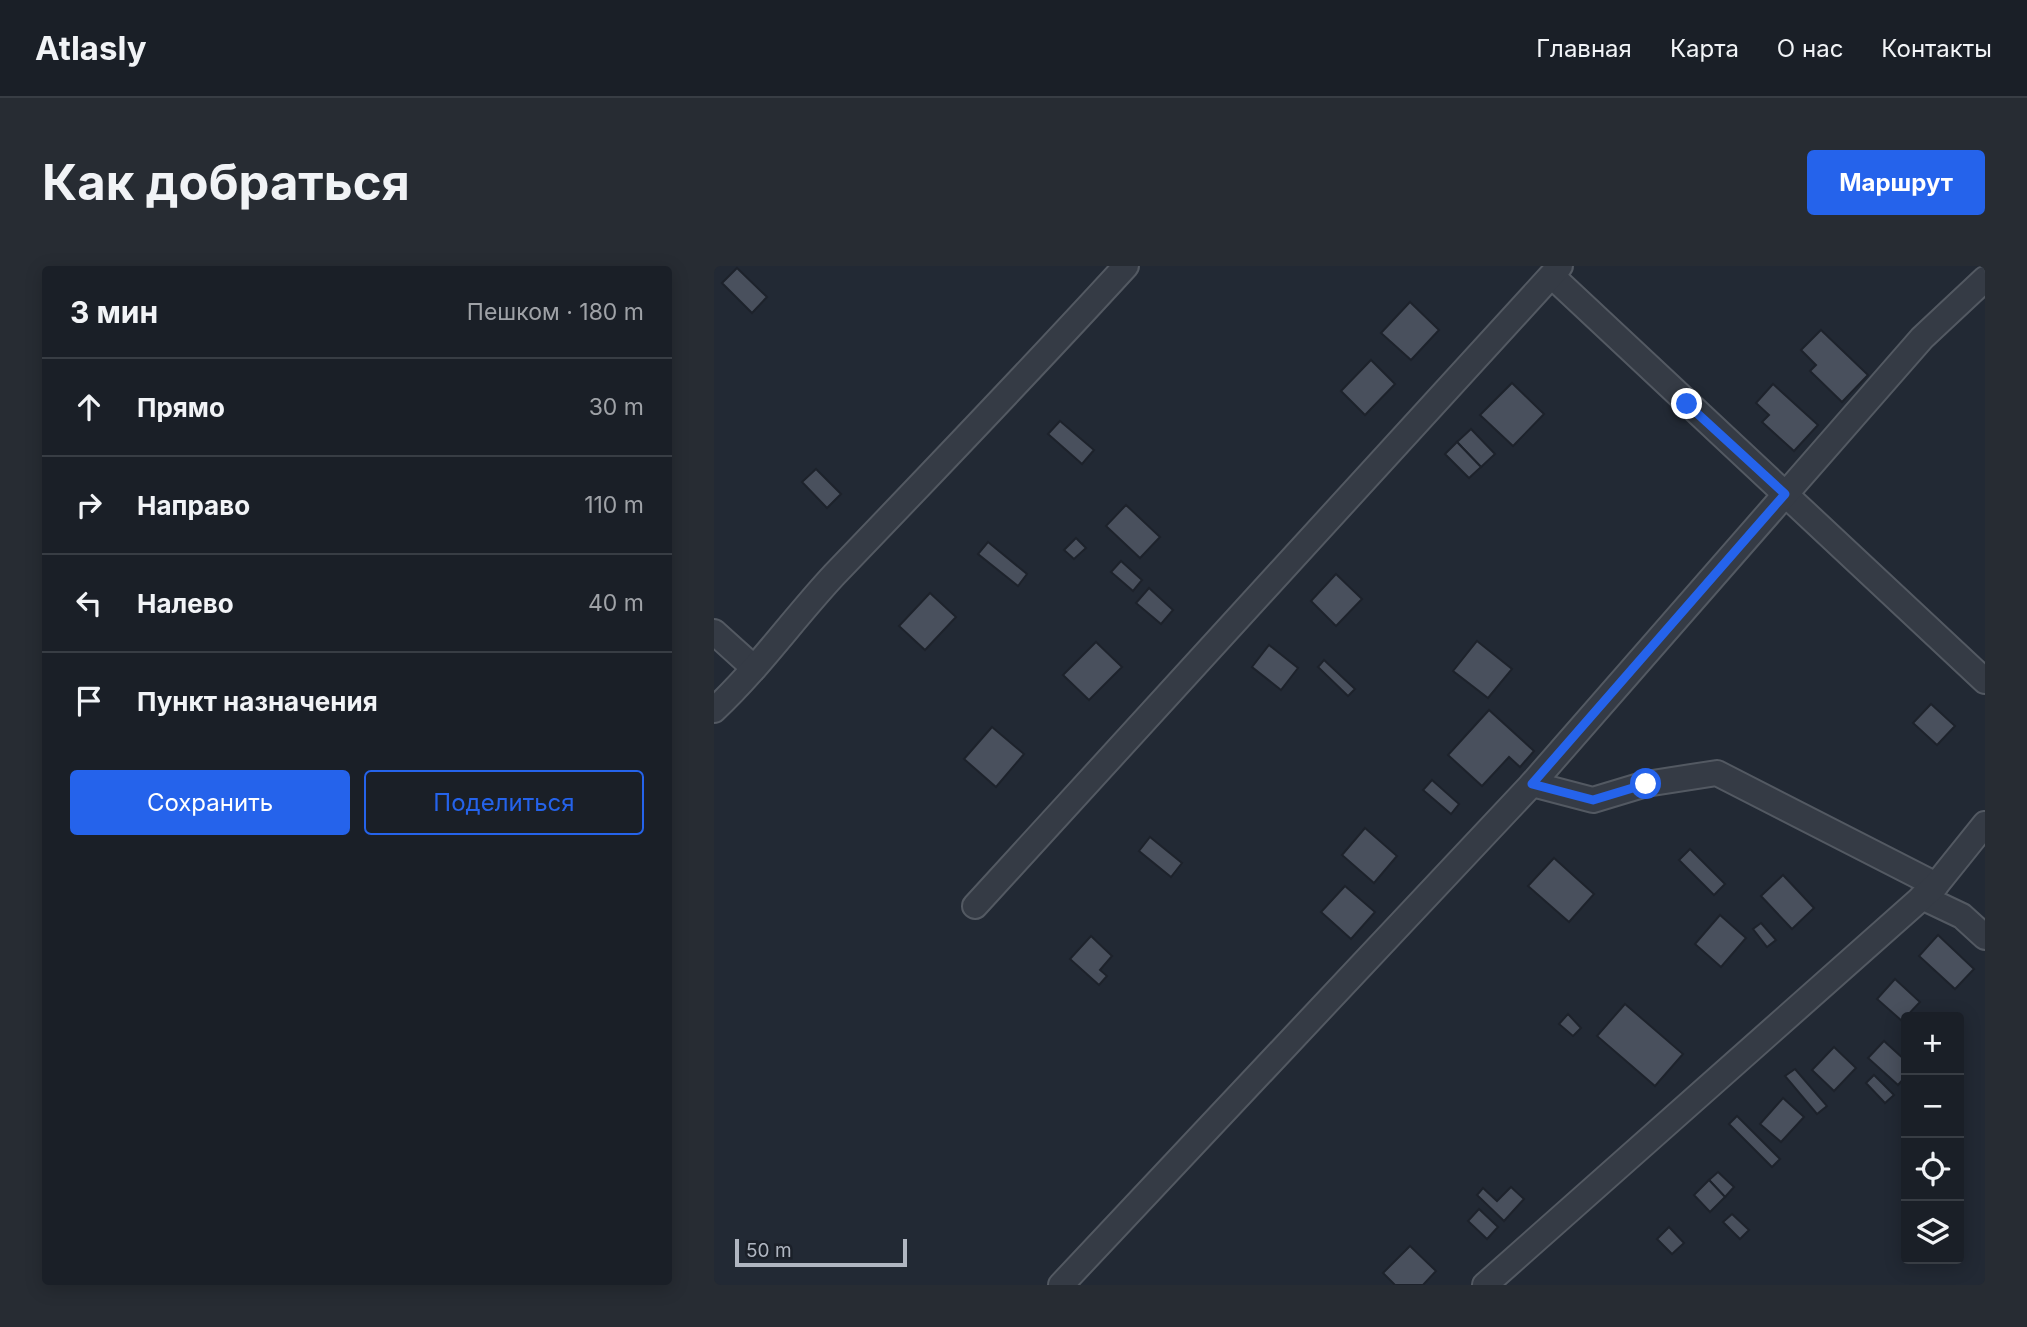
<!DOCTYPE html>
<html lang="ru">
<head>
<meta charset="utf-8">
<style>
  body { margin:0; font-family:Inter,sans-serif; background:#272c33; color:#f1f3f6 }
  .controls { position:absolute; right:21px; bottom:21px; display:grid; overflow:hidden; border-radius:7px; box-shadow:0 4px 18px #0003 }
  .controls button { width:63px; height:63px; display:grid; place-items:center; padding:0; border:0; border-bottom:2px solid #383d44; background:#1a1f27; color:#f1f3f6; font:35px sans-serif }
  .scale { position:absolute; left:21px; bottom:18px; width:172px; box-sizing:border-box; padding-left:7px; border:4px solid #b0b6c1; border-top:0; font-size:19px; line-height:24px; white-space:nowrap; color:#b0b6c1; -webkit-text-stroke:5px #1b2029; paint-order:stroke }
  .stop { position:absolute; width:21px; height:21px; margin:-16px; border:5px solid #2563eb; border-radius:50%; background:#fff }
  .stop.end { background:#2563eb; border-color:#fff; box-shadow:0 2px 7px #0008 }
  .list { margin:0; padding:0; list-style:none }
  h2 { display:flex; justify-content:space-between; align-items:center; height:91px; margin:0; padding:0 28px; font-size:30px }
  h2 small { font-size:23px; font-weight:400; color:#9fa2a7 }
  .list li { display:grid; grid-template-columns:46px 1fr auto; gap:21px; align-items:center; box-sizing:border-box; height:98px; padding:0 28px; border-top:2px solid #383d44 }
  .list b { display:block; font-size:26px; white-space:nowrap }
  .list em { font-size:23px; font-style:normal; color:#9fa2a7 }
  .actions { display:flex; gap:14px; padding:21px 28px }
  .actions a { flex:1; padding:16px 0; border:2px solid #2563eb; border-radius:7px; text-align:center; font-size:24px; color:#2563eb }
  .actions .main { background:#2563eb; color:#fff }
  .icon { flex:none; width:38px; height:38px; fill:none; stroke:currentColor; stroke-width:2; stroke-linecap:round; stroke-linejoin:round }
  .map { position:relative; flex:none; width:1271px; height:1019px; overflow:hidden; border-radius:7px }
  header { display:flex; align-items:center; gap:42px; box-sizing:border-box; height:98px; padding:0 35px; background:#1a1f27; border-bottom:2px solid #383d44 }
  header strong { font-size:33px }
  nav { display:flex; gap:38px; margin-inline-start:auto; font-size:24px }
  .intro { display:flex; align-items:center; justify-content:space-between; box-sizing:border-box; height:168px; padding:0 42px }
  h1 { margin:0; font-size:49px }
  .button { padding:18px 32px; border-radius:7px; background:#2563eb; color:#fff; font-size:24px; font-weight:700 }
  main { display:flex; gap:42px; padding:0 42px }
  aside { flex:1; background:#1a1f27; border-radius:7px; box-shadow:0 4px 18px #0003 }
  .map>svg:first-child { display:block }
  .building { fill:#49505d; stroke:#1d222b; stroke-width:2 }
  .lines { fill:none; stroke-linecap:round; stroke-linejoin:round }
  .minor-casing { stroke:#535962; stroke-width:28 }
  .minor { stroke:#353b45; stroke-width:24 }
  .route { stroke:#2563eb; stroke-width:9 }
</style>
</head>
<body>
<header>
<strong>Atlasly</strong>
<nav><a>Главная</a><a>Карта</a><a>О нас</a><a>Контакты</a></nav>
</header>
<div class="intro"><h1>Как добраться</h1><a class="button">Маршрут</a></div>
<main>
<aside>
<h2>3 мин<small>Пешком · 180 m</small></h2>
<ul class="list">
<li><svg class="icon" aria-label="ahead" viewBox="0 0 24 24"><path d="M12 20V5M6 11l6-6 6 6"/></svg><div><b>Прямо</b></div><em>30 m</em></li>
<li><svg class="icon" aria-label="right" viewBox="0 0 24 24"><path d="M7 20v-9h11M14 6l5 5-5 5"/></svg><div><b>Направо</b></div><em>110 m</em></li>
<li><svg class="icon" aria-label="left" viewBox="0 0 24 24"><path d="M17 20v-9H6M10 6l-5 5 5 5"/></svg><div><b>Налево</b></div><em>40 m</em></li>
<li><svg class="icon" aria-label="arrive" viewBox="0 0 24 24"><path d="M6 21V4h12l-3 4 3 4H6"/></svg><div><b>Пункт назначения</b></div></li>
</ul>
<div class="actions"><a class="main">Сохранить</a><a>Поделиться</a></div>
</aside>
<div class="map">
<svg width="1271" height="1019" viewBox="0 0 1271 1019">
  <rect width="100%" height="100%" fill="#222934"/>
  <g class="building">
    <polygon points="23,2 53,31 38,47 8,17"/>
    <polygon points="696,36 725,64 697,94 667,67"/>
    <polygon points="1107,64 1154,109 1128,136 1096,105 1102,99 1087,84"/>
    <polygon points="657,94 681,118 651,149 627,125"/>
    <polygon points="798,117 830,148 799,180 766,149"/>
    <polygon points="1059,118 1104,159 1080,185 1048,156 1055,149 1042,137"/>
    <polygon points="346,155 380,184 368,198 334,168"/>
    <polygon points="757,163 781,188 767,201 743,176"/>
    <polygon points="743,176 767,201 755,212 731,188"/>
    <polygon points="102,203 127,228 113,242 88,216"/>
    <polygon points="412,239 446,271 426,292 392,260"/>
    <polygon points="362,272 372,282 360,293 350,284"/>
    <polygon points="274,276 313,308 304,320 264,288"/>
    <polygon points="407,295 428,314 419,325 397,306"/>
    <polygon points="622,308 648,333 622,360 597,335"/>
    <polygon points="435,322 459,344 447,358 422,337"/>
    <polygon points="216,327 242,351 211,384 185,360"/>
    <polygon points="763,375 798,403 774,432 739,405"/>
    <polygon points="382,376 408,401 375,434 349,409"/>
    <polygon points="555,379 584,402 567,424 538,401"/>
    <polygon points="610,394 641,423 634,430 604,401"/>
    <polygon points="1217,438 1241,460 1223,479 1199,457"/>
    <polygon points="775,444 820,485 806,501 795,491 768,520 734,489"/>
    <polygon points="278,461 310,488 282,521 250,493"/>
    <polygon points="718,514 745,538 737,548 709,524"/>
    <polygon points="651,562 683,590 660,617 628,589"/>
    <polygon points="436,571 468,597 457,611 425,585"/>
    <polygon points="976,583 1011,618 1000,629 965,594"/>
    <polygon points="840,592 880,628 855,656 814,620"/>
    <polygon points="1069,609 1100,642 1078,663 1047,630"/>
    <polygon points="631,620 661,646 637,673 607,646"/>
    <polygon points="1006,649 1032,672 1007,701 981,678"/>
    <polygon points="1047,657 1062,674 1053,681 1039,663"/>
    <polygon points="1224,669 1260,703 1241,723 1205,690"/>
    <polygon points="377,670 398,690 386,704 393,710 385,719 356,693"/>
    <polygon points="1181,713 1206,736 1188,755 1163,733"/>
    <polygon points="911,738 969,788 941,820 883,770"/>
    <polygon points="854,748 867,762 859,770 845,758"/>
    <polygon points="1170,775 1192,795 1192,810 1184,819 1154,792"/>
    <polygon points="1120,781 1142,802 1120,825 1098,804"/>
    <polygon points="1081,803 1113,840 1103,848 1071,810"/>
    <polygon points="1160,809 1180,829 1171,837 1152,817"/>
    <polygon points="1069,832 1090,851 1067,876 1046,858"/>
    <polygon points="1023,850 1066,893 1058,901 1015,858"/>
    <polygon points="1004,906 1020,921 1011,931 995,914"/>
    <polygon points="995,914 1011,931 996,946 980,929"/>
    <polygon points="797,921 810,933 790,955 763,929 769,922 783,935"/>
    <polygon points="765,943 784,961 773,973 754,955"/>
    <polygon points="1018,948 1035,964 1026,973 1009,956"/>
    <polygon points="955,961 970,977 958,988 943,973"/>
    <polygon points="696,980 722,1005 709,1019 681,1019 669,1007"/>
  </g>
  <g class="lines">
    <g class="minor-casing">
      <g id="minor">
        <polyline points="838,10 1271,415"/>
        <polyline points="0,366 40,402"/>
        <path d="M0,444C44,403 79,353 120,309C218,207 316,105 412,0"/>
        <polyline points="818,518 879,534 932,518 1003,507 1222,619"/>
        <polyline points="1208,631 1248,650 1271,671"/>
        <polyline points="261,640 846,0"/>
        <polyline points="347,1019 818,518 1208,72 1271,13"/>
        <polyline points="771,1019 1222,619 1271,558"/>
      </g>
    </g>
    <use href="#minor" class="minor"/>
  </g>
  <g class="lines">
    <polyline class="route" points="932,518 879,534 818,518 1071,228 973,138"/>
  </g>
</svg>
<div class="controls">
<button>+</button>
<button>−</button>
<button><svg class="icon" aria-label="locate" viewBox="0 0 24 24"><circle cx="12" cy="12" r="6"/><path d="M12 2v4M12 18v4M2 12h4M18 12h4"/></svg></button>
<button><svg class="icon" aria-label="layers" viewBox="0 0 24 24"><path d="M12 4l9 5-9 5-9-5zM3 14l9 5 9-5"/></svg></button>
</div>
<div class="scale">50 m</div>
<div class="stop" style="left:932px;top:518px"></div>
<div class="stop end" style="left:973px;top:138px"></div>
</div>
</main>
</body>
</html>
